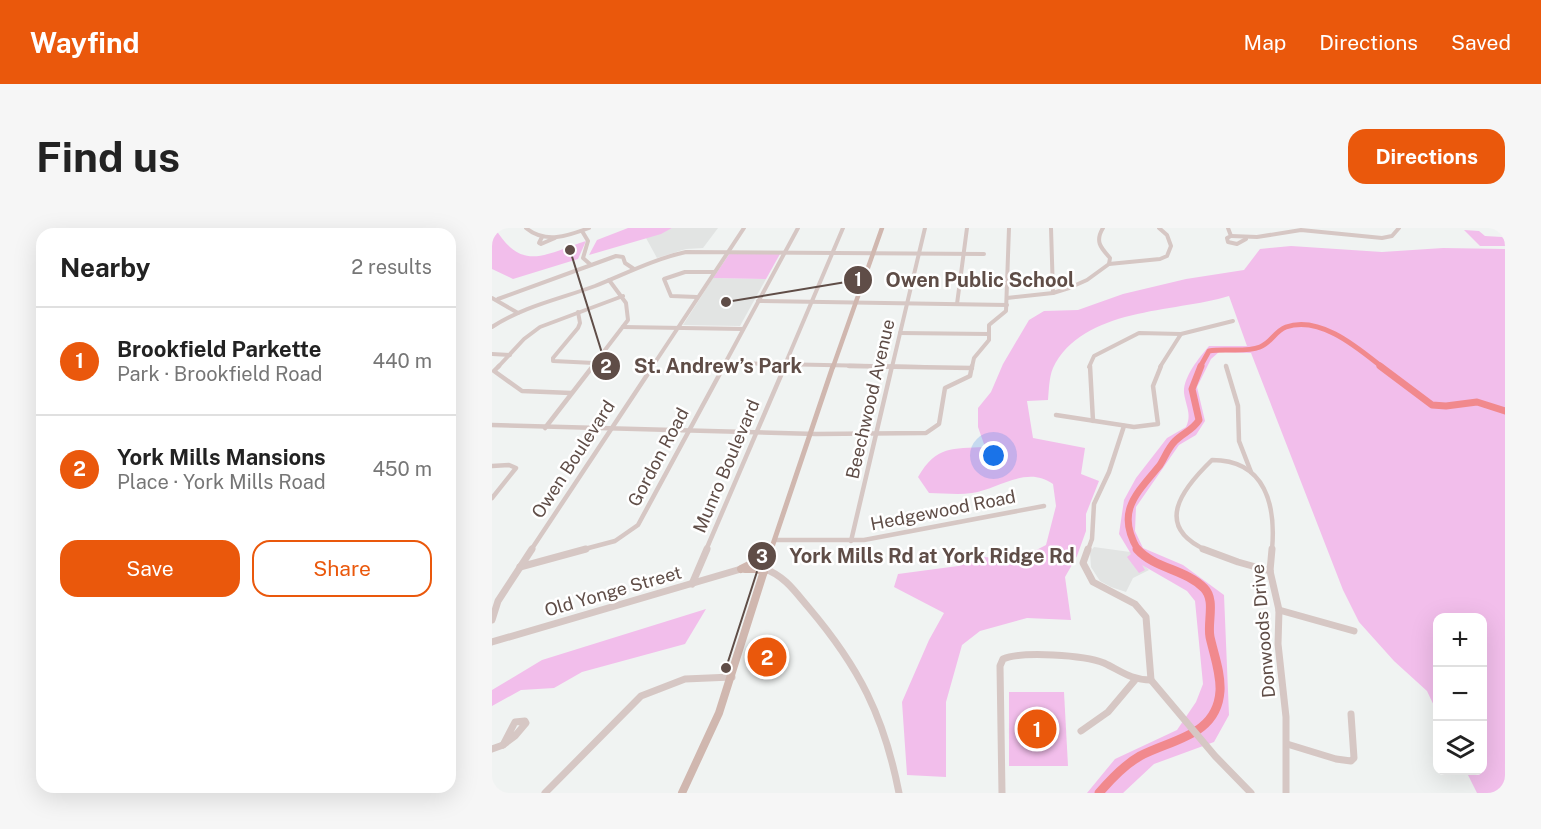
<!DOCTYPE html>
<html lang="en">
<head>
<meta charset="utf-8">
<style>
  body { margin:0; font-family:"Public Sans",sans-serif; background:#f6f6f6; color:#222 }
  .controls { position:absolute; right:18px; bottom:18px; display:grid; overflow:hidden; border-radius:12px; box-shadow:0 6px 24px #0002 }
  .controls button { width:54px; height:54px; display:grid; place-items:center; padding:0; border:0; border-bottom:2px solid #e0e0e0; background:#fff; color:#222; font:30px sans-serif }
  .you { position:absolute; left:502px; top:228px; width:21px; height:21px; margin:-15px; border:4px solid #fff; border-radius:50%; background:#1a73e8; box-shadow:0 0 0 9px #1a73e833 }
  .badge { display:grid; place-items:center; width:39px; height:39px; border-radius:50%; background:#ea580c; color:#fff; font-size:20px; font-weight:700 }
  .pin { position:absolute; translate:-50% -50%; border:3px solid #fff; box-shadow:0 2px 6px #0006 }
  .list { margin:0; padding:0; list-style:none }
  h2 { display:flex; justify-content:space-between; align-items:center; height:78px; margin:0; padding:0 24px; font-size:26px }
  h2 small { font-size:20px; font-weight:400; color:#767676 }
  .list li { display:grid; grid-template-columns:39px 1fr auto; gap:18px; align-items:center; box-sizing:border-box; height:108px; padding:0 24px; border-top:2px solid #e0e0e0 }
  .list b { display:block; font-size:22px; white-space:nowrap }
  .list p { margin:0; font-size:20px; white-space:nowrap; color:#767676 }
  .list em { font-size:20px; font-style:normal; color:#767676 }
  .actions { display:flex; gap:12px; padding:18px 24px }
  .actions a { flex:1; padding:14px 0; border:2px solid #ea580c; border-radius:18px; text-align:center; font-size:21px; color:#ea580c }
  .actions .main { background:#ea580c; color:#fff }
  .icon { flex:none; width:33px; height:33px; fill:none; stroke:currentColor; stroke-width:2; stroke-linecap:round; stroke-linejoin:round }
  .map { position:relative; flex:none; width:1013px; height:565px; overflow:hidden; border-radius:18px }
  header { display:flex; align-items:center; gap:36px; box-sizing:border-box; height:84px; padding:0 30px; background:#ea580c; color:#fff }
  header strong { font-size:28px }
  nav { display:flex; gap:33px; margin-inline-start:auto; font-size:21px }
  .intro { display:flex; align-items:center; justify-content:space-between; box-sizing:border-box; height:144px; padding:0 36px }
  h1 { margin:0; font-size:42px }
  .button { padding:15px 27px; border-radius:18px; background:#ea580c; color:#fff; font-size:21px; font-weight:700 }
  main { display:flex; gap:36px; padding:0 36px }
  aside { flex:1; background:#fff; border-radius:18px; box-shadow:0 6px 24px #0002 }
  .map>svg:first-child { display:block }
  .education { fill:#e2e4e3 }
  .green { fill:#f2beeb }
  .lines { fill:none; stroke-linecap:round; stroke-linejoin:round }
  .river-far2 { stroke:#f1898d; stroke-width:5 }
  .river-far1 { stroke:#f1898d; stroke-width:7 }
  .river { stroke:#f1898d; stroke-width:9 }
  .minor-far2 { stroke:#d6c7c4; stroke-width:4 }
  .minor-far1 { stroke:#d6c7c4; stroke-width:4.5 }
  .minor { stroke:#d6c7c4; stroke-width:7 }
  .major-far2 { stroke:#d0b7af; stroke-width:4.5 }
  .major-far1 { stroke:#d0b7af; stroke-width:5 }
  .major { stroke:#d0b7af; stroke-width:8 }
  .labels { text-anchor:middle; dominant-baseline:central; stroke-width:5; stroke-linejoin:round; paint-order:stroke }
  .street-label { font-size:18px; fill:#5f4d47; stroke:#fff }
  .leader { fill:none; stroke:#5f4d47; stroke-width:2 }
  .callout-dot { fill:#5f4d47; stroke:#fff; stroke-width:2 }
  .mark-label { font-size:18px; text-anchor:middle; font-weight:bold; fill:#fff }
  .callout-label { font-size:20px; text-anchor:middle; font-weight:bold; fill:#5f4d47; stroke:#fff; stroke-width:5; stroke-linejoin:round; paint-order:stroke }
</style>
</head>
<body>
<header>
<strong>Wayfind</strong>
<nav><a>Map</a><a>Directions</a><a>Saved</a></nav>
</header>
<div class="intro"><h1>Find us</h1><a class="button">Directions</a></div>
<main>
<aside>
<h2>Nearby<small>2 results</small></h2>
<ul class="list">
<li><span class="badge">1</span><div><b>Brookfield Parkette</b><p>Park · Brookfield Road</p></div><em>440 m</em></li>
<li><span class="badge">2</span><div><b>York Mills Mansions</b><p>Place · York Mills Road</p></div><em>450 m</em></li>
</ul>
<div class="actions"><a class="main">Save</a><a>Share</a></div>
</aside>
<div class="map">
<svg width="1013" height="565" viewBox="0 0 1013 565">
  <rect width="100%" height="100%" fill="#f0f3f2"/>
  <g class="education">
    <polygon points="180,0 226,0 211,20 194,21 165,30 154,10"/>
    <polygon points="221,50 274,51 248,98 191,97"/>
    <polygon points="602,319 638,324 657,342 641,350 634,364 619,359 608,353 599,339 598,324"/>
  </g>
  <g class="green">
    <path d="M0,0H3C30,45 53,26 94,13L86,31L21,51L0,41Z"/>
    <polygon points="136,0 180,0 169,6 97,27 105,12"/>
    <polygon points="972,2 987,3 993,8 1010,9 1013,12 1013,18 988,18"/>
    <path d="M799,18L890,24L951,20L1013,21V565H985L974,543L990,542V389H945V484L935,463L902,433L867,394L851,362L759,125L727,124L719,131L705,159L713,193L704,207L687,217L644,279L643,303L651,320L691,337L732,367L737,487L722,514L662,536L631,565H595L623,531L685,502L704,474L711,456L703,373L695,363L650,337L653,342L647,345L635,329L639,326L627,306L632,272L644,250L675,210L694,199C700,186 694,179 692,165C691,149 707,130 717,118H755L737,68C681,85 591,79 561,140C557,149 557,162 556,172L535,173L541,210L593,220L589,246L607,253L594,286V303L585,328L573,349L579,392L535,390L488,403L470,417L454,474V549L415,547L410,474L437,412L452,385L402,359L406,346L466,338L493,329L523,333L554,317L564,278L561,256C535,237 507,261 480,265C466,267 451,265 437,265L426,249C445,217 460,221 493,219L486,199V180L499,164L511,136L537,92L552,83L586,82L631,66L694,51L752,42L768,21Z"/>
    <polygon points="238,25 288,26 274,51 221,50"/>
    <polygon points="214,381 193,416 90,444 62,460 29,462 0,478 0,462 50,432"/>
    <polygon points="517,464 572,464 576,538 517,538"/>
  </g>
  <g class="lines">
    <path class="river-far2" d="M708,139L717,123C734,120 752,125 768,119C779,115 783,103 794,99C828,87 866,120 890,139"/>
    <g class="river-far1">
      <polyline points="888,138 940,177 954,178 985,174 1013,183"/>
      <path d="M646,322C623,284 644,266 668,237C673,229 676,220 683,213C691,205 701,202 707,192L700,161L709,138"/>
    </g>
    <path class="river" d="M607,565C619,551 632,537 648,528C680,511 725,508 728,463C729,445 722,427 718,409C715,394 724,372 712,360C693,341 663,341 645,321"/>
    <g class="minor-far2">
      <path d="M34,0C53,16 76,8 97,0"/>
      <polyline points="559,0 561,65"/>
      <path d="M611,0C603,13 608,19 618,30L617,36"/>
      <polyline points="736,0 739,8 735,10 736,14 745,16 754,11"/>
      <polyline points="90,3 96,13 91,30 99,37"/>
      <polyline points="739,8 765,9 809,2 890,10 900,8 907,0"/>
      <polyline points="50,9 47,15 49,16 63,10"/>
      <polyline points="205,69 179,68 172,51 193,44 222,44"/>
      <polyline points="0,70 26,85"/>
      <polyline points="515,70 561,65 577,60 595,52 617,36 668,31 675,28 679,18 675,7 667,0"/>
      <polyline points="6,71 124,28 131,29 133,35 142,41"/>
      <polyline points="266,73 515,77"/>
      <polyline points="465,76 475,0"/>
      <polyline points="86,84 88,95 86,100 61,130 61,133 102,135"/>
      <path d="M0,99C32,78 68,71 103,58C133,46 162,31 194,24L492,26"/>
      <polyline points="131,99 251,101"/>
      <polyline points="408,105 497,106"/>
      <polyline points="0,126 18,127"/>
      <polyline points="233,135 431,139"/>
      <polyline points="6,139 32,111 48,99 131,68"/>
      <polyline points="100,139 136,92 134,75 117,52"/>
      <polyline points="160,139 252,0"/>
      <polyline points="231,139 306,0"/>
      <polyline points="292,139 351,0"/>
      <polyline points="400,139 433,0"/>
      <polyline points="480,139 482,130 497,112 497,97 514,83 517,0"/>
      <polyline points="597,139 602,128 647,105 689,106"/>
      <polyline points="668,139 689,106 741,93"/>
    </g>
    <g class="minor-far1">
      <polyline points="7,138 2,143 30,163 79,165"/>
      <polyline points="357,138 480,140"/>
      <polyline points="598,138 601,193"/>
      <polyline points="734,138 746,178 747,213 759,244"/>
      <polyline points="564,187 642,199 666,196 661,158 669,138"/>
      <polyline points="0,197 324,206 434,205 447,196 453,160 478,148 480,138"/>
      <polyline points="53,200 101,138"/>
      <polyline points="0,238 17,237 24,240 0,270"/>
      <polyline points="283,312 372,312 552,278"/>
      <polyline points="359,313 400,138"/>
      <polyline points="39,322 161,138"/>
      <polyline points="89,322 123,313 146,297 232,138"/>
      <polyline points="214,322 293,138"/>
      <polyline points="596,322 600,311 602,276 617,244 632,198"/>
      <path d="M714,322C661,298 690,261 720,232C774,232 784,278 780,322"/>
    </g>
    <g class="minor">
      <polyline points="596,321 591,335 601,354 643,376 654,389 659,452 723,528 759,565"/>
      <polyline points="711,321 746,334 778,343"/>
      <polyline points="28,339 94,321"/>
      <path d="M273,341C293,348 304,365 317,380C367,439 392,488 407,565"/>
      <polyline points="778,343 787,382 786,416 794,489 794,565"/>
      <polyline points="778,343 780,321"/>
      <polyline points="200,356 215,321"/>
      <polyline points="787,382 862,403"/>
      <polyline points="0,392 6,373 40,321"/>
      <polyline points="0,414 249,341"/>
      <polygon points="33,493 34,495 23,508 11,517 23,494"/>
      <polyline points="589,503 616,484 643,452"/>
      <polyline points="795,516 844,531 859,533 862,530 859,486"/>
      <polyline points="0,521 11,517"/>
      <polyline points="53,565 149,468 193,451 240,449"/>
      <path d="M510,565L508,438L511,431C530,423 592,427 612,435C629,443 639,452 659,452"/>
    </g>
    <polyline class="major-far2" points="341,139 390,0"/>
    <polyline class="major-far1" points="279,322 341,138"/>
    <g class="major">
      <polyline points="249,341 261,335 278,321"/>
      <polyline points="253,341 265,341 272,344"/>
      <polyline points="190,565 227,485 279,321"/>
    </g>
  </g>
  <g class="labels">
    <g class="street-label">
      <text transform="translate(378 171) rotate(-77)">Beechwood Avenue</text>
      <text transform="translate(166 229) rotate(-62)">Gordon Road</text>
      <text transform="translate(81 231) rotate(-57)">Owen Boulevard</text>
      <text transform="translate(234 238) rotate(-67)">Munro Boulevard</text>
      <text transform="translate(451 282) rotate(-11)">Hedgewood Road</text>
      <text transform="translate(121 363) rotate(-16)">Old Yonge Street</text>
      <text transform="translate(771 403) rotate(-95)">Donwoods Drive</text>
    </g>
  </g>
  <path class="leader" d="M234 74L366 52M78 22L114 138M234 440L270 328"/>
  <g class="callout-dot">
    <circle cx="234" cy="74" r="6"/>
    <circle cx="78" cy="22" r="6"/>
    <circle cx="234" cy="440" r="6"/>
    <circle cx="366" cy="52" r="15"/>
    <circle cx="114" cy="138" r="15"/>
    <circle cx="270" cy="328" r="15"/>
  </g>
  <g class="mark-label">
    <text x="366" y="58">1</text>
    <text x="114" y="145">2</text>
    <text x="270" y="335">3</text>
  </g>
  <g class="callout-label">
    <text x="488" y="59">Owen Public School</text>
    <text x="226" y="145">St. Andrew’s Park</text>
    <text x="440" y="335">York Mills Rd at York Ridge Rd</text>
  </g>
</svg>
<div class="controls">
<button>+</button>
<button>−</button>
<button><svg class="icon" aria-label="layers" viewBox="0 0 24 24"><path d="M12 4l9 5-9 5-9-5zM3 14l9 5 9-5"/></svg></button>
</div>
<div class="you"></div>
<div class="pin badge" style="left:545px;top:501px">1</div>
<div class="pin badge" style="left:275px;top:429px">2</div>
</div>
</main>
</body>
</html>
